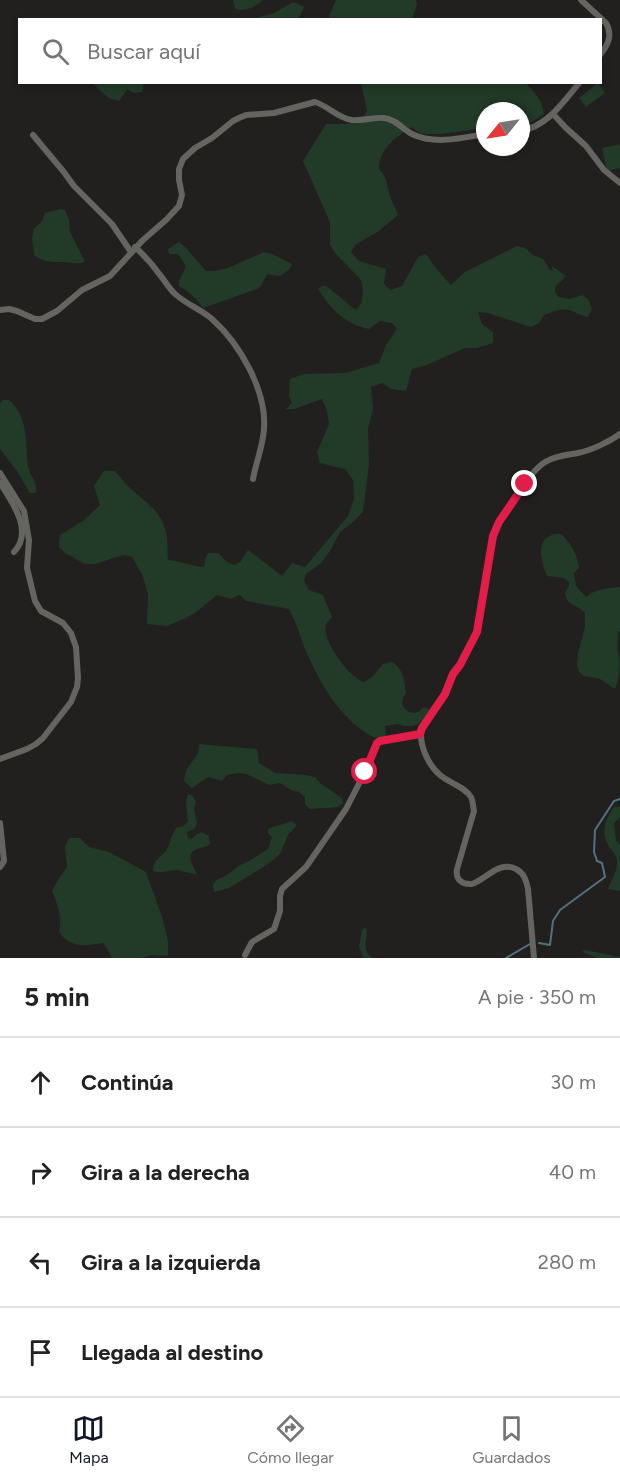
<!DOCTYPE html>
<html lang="es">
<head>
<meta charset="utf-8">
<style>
  body { margin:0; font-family:Figtree,sans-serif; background:#f6f6f6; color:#222 }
  .compass { position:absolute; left:476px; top:102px; width:54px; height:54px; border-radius:50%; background:#fff; box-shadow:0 3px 9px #0003; rotate:240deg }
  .stop { position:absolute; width:18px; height:18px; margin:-14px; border:4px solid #e11d48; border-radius:50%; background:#fff }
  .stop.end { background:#e11d48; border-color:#fff; box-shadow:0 2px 6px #0008 }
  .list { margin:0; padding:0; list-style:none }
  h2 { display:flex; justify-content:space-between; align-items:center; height:78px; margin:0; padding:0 24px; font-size:26px }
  h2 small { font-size:20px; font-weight:400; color:#767676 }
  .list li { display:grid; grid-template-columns:39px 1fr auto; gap:18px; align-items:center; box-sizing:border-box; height:90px; padding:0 24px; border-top:2px solid #e0e0e0 }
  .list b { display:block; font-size:22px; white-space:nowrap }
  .list em { font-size:20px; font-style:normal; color:#767676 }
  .icon { flex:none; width:33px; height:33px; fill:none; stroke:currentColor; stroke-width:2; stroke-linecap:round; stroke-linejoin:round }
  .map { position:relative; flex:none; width:620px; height:958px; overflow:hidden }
  .search { position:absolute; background:#fff; box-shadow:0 3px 9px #0003; left:18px; right:18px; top:18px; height:66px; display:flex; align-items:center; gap:15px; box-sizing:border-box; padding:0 21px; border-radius:0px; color:#767676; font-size:22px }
  .sheet { height:438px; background:#fff }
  nav { display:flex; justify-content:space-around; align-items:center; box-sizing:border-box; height:84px; border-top:2px solid #e0e0e0; background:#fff; font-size:16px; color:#767676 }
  nav a { display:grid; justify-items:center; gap:3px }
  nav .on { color:#111827 }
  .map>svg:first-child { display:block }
  .green { fill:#223a28 }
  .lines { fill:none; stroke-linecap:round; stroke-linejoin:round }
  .stream { stroke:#527283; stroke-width:2 }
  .street { stroke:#646461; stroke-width:6 }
  .route { stroke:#e11d48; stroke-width:8 }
</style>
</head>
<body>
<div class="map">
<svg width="620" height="958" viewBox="0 0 620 958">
  <rect width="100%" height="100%" fill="#21201e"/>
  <g class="green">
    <path d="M233,0H263C255,7 245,12 235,9Z"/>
    <polygon points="336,0 416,0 417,5 412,19 328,19"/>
    <polygon points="293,2 304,7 298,19 252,19 274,13"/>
    <path d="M525,82C535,93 542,99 544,114L524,127H521V111H485V128L440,134H422L411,127C395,138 379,149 379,169C387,177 386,182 389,192C390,199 395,207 398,215L379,231L355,245L351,252L359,261L386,269L384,284L390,290L402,286L418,257L426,254L435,267L451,285L465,272L517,246L525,248L533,255L543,259L550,270L553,271L552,266L566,276L555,287V292L559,297L570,299L582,295L588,299L592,309L588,317C581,316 575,312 569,310C561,308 552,312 544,315L539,323L531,327L488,313L478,312L482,324L493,332V343L477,348H465L427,365L412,369L406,391L392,389L382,383L371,387L373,410L368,428L369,464L363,512L353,522L340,532L330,551L321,563L306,574L304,581L309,590L323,595L332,617C330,619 327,622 326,625C321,639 350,679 364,682L372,677L383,664L392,662C404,670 404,680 406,693L403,698L402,704C406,712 410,714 419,712L422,708H427L430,711L419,724L413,726H403L398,724L385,726L386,737C373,740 367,734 357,726C332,706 315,673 303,644C299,632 295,620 289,609L246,601L240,595L230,599L217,595L195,613L186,618L167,626L147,624L148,594L142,574L132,557L123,555L95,564H85L65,553L59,547L60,535L83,521L100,505L94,486L104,471H115C121,477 125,484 131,489C148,504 163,512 167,537C168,544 167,552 168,560C181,561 191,566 204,567L205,560L208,553H218L227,562L234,565L240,562L248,550L282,576L292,563L305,567L348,516L354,499L353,480L345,469L320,463L317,452L329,424L327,411L322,399L294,409H286L292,403L289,396L290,379L304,374L345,373L379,363L386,345L397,329L392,323L380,321L369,329C345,324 331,309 318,289L324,285C336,292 345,302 356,310L361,304L363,291L361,280L336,254L330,245V222L303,161L326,124H346L360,122L367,111L361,83Z"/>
    <polygon points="92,83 91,83 144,83 142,92 134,93 127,89 119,101 109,98"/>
    <polygon points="598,83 605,93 586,107 579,98"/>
    <polygon points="620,144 620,168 607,171 602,148"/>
    <path d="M61,209L65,210L69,220L70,232L85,262C74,265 73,262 64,262C52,262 44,263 34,255L32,238L34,229L42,221L45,213Z"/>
    <path d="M179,242L187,249L206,271H214L228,268L264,252L272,254L292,264L290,269L280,276L267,274L261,286L257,289L203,308C196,298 190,292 179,286V281L186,266L178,254H169L168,249Z"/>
    <path d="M3,400H9C29,417 25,443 28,466C30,478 38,481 36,493H30L17,471L0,449V403Z"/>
    <path d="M554,534H561C571,543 577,554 579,568L574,573L576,586L586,597C595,589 608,588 620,587V631L618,632C618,638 617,645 618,651C620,665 620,676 615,689L600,679L584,676L579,672L577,666L578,653L585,627V613C576,603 568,608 565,592L569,586V582L564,578L547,576C543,567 537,548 545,539C547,537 551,535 554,534Z"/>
    <path d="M199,744L257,749L259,763L275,773L306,775L315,777L320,783L342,798L343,803L338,807L310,809L305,804V797L299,792L291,790L280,783L269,785L246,774L238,773L227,775L222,781L208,777L192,788L184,781C184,779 185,773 186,771C191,760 200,757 199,744Z"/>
    <path d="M188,794L192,795L196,802L194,809L197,824L194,829L187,832L188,838L192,839L197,834L202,832L209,836L210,844C205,848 201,847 195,850C185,855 194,866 197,874C190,874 184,871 177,870C169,870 162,874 153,871C153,857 164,857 168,847C171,840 172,834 176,828L183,826L188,822L186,802Z"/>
    <path d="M614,807H620V817L614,823L616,841L620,845V891L608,889C611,881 618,870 617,861C617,856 613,852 610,848C600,832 604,822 614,807Z"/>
    <path d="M292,821L297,825L288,835L281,852L277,857L265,866L229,888L214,892L213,884L218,879L224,877L240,865L249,861L268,849L272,837L268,833V829C274,826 285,824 292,821Z"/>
    <path d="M69,838H80L89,847L109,852L146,872L162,917L168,941V956L151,955L142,958H112L108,950L103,943C85,946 70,948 59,932C63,919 57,903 52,891L58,880L67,867L65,847Z"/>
    <path d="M366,927C369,940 360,947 372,958H364L359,947L362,930Z"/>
    <polygon points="585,950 620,957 620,958 597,958 582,952"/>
  </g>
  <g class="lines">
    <g class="stream">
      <polyline points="539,943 550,945 553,921 560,910 605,877 602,863 597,861 594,852 595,830 614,801 620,799"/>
      <polyline points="506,958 530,944"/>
    </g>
    <g class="street">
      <path d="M581,0L606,23C613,35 608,45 600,55"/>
      <polyline points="553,114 566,128 586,146 604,170 620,183"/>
      <path d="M521,131C548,126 563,102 580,82"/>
      <polyline points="33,135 63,171 74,186 112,224 131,252"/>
      <path d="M135,247C145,256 153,265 160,275C165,281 169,288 174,293C185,304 201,309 212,319C240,344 267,391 264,429C263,446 256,462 253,479"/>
      <path d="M0,310L9,309L17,311L35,319H42L57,311L82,290L110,276L143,240L166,220L179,206L182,195L179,180V169L183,159L195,148L212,138L233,121L239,118L246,115L274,113L315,102C328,106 338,118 352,120C363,121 374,117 384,118C395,119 403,129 412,134C434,145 462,138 485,134"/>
      <polyline points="0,473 24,511 29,540 27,568 35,601 41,611 63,623 71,633 76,647 78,678 77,687 71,702 43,738 36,744 27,749 0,759"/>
      <path d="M0,483C12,502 34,531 14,552"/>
      <polyline points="0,823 4,861 0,867"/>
      <polyline points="245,955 252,942 274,929 280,911 280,896 282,889 306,867 335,825 346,809 365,772 377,743 380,741 420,734"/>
      <path d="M534,958L528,889C526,880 524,873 516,869C500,860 486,879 472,884C462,885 455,879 457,869L474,811C473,807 473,801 471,797C464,786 449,783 440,775C428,765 418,743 422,728L445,694L453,674L460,665L477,632L493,535C500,519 531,468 547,461C556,456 567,455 578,453C592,450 609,442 620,434"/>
    </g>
  </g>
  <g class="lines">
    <polyline class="route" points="365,772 377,743 380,741 420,734 422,728 445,694 453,674 460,665 477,632 493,536 499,522 525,484"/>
  </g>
</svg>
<svg class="compass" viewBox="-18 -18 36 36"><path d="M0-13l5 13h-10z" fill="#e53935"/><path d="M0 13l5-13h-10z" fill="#767676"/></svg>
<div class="stop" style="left:365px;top:772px"></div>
<div class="stop end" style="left:525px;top:484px"></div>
<div class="search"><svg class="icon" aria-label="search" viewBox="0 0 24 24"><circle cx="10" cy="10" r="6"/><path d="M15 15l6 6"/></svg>Buscar aquí</div>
</div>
<section class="sheet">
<h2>5 min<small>A pie · 350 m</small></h2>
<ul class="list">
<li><svg class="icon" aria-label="ahead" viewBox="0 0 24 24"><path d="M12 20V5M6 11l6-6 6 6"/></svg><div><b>Continúa</b></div><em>30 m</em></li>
<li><svg class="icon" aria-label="right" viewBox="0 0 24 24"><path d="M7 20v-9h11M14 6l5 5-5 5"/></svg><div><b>Gira a la derecha</b></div><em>40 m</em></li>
<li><svg class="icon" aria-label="left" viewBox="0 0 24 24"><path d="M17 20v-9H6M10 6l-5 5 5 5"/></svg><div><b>Gira a la izquierda</b></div><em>280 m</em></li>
<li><svg class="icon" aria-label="arrive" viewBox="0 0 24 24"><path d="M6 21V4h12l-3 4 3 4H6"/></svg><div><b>Llegada al destino</b></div></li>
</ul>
</section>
<nav>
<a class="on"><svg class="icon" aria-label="map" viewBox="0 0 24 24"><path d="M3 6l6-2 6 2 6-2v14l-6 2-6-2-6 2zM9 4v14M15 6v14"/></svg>Mapa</a>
<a><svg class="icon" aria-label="directions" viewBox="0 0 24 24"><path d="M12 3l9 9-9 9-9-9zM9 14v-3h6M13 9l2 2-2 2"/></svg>Cómo llegar</a>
<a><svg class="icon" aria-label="saved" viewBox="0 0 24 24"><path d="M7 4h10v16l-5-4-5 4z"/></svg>Guardados</a>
</nav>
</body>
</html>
